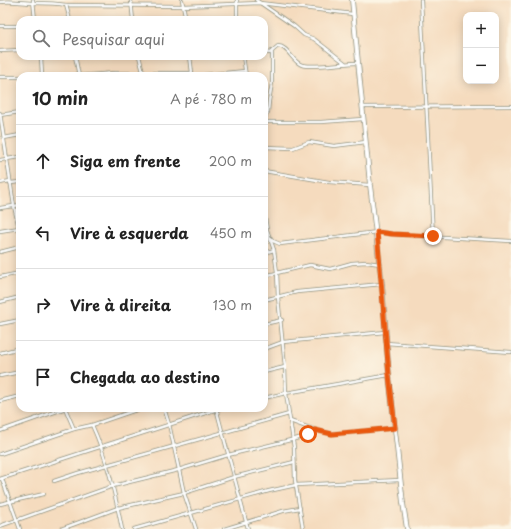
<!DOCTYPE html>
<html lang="pt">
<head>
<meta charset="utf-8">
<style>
  body { margin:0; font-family:"Playpen Sans",sans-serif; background:#f6f6f6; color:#222 }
  .controls { position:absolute; right:12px; top:12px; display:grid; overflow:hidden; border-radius:8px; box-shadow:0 2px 10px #0003 }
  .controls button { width:36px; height:36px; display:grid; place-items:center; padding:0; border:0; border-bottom:1px solid #e0e0e0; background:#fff; color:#222; font:20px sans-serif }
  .stop { position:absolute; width:12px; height:12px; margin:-9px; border:3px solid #ea580c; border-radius:50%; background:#fff }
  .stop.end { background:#ea580c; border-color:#fff; box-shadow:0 1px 4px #0008 }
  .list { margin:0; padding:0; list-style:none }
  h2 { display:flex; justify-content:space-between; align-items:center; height:52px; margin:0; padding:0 16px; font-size:17px }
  h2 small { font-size:13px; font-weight:400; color:#767676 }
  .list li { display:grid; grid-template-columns:26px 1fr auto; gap:12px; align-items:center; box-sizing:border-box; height:72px; padding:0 16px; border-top:1px solid #e0e0e0 }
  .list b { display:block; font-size:15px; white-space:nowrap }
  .list em { font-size:13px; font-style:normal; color:#767676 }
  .icon { flex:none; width:22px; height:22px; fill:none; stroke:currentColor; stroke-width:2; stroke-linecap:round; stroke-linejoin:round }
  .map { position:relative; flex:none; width:511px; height:529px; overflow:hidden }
  .search { position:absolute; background:#fff; box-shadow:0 2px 10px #0003; left:16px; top:16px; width:252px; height:44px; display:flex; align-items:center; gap:10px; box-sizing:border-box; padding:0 14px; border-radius:12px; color:#767676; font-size:15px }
  .panel { position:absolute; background:#fff; box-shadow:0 2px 10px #0003; left:16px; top:72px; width:252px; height:340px; border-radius:12px }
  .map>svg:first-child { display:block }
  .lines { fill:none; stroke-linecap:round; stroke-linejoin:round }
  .minor-casing { stroke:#8a8c79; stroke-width:4 }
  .primary-casing { stroke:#8a8c79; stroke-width:5.5 }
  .minor { stroke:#fff; stroke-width:2.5 }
  .primary { stroke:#fff; stroke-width:4 }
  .route { stroke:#ea580c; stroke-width:5 }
</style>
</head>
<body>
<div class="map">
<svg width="511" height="529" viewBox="0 0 511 529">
  <rect width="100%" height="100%" fill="#fcf5e5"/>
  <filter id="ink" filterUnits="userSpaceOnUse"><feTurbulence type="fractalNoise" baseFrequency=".025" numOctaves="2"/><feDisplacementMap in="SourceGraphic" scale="8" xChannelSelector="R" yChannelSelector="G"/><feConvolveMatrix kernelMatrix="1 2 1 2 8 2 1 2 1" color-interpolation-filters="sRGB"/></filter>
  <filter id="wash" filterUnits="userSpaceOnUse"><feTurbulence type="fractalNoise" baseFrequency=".012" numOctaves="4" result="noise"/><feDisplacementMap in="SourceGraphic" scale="16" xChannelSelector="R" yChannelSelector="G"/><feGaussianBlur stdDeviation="0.9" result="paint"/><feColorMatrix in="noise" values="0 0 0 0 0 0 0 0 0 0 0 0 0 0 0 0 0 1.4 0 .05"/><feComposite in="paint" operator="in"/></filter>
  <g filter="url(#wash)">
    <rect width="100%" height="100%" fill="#f5dbbe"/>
  </g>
  <g filter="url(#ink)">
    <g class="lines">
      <g class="minor-casing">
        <g id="minor">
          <polyline points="33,0 35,20"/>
          <polyline points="131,0 133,20"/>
          <polyline points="182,0 186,20"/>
          <polyline points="256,0 294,26 304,35 314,39 345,63"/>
          <polyline points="421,0 433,236"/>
          <path d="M0,2C12,0 23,3 34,3C45,3 55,3 66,5"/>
          <polyline points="70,20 66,5 183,6 260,3 353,14"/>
          <polyline points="237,20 237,0"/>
          <polyline points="0,26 20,26"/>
          <polyline points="0,51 20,50"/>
          <path d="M264,52L270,53L278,46C288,46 292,62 302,65C312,68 345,63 358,63"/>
          <polyline points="41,56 42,76"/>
          <polyline points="75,56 79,76"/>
          <polyline points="139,56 144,76"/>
          <polyline points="190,56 192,73"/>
          <polyline points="243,56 246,76"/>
          <polyline points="78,76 114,73 192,73"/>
          <polyline points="193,76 245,71"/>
          <polyline points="0,77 20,77"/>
          <polyline points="362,107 511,106"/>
          <polyline points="0,113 14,206 20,233"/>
          <polyline points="0,115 20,112"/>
          <polyline points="264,120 268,112 269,101 272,83 272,51"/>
          <polyline points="264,122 321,122 363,119"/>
          <polyline points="4,138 20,135"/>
          <polyline points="264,147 293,148 309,142 334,146 366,142"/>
          <polyline points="0,160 20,157"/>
          <polyline points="264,171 329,182 370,185"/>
          <polyline points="0,183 10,181"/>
          <polyline points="10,183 20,182"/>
          <polyline points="0,208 20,205"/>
          <polyline points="264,211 267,230 274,250 277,272 278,297 285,367 286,393 294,448 295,480 303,529"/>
          <polyline points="0,231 19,228"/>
          <polyline points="271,238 273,241 280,244 377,232 392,234 511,241"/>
          <polyline points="0,252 20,247"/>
          <polyline points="264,253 274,250"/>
          <polyline points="264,276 310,265 330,269 352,263 366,262 380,264"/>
          <polyline points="0,277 20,273"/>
          <polyline points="264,300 297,292 382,284"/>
          <polyline points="0,302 20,297"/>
          <polyline points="0,324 20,320"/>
          <polyline points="264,324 282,320"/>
          <polyline points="386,343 511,352"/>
          <polyline points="264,349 283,342 385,332"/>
          <polyline points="0,353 20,348"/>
          <polyline points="264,372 285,367"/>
          <polyline points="0,376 20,372"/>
          <polyline points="264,398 286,393 389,375"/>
          <polyline points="0,401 20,396"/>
          <path d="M65,408L74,429L92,425C107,458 115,494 122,529"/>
          <polyline points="164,408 169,424 184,493 196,529"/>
          <polyline points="216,408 248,529"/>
          <polyline points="290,421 315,430 332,434 395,428"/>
          <polyline points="92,425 142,408"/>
          <polyline points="0,431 66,408"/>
          <polyline points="0,454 74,429"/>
          <polyline points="0,479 221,408"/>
          <polyline points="2,479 20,529"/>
          <polyline points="54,481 78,473 289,414"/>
          <polyline points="0,504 44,494"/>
          <polyline points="0,526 113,486 178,470 228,455 299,438 315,430"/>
          <polyline points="61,529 118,508 184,493 234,477 294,462"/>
          <polyline points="134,529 269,491 296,485 400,480"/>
          <polyline points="224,529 283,511 300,508"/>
        </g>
      </g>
      <g class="primary-casing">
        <polyline id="primary" points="352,0 370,185 382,284 389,375 403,503 407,529"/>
      </g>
      <use href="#minor" class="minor"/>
      <use href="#primary" class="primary"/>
    </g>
  </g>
  <g class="lines" filter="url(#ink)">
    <polyline class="route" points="308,434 315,430 332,434 395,428 389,375 377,232 392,234 433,236"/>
  </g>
</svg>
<div class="controls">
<button>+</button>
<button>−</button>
</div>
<div class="stop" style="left:308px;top:434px"></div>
<div class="stop end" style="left:433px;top:236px"></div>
<div class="search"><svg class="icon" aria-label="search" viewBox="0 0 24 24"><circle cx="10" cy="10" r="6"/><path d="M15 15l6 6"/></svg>Pesquisar aqui</div>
<section class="panel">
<h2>10 min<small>A pé · 780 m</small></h2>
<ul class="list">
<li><svg class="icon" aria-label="ahead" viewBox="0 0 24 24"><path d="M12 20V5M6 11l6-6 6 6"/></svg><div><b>Siga em frente</b></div><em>200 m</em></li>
<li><svg class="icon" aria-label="left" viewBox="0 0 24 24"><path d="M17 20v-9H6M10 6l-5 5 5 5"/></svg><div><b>Vire à esquerda</b></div><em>450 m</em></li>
<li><svg class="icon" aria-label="right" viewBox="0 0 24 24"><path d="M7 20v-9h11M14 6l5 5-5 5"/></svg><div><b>Vire à direita</b></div><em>130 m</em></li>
<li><svg class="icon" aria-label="arrive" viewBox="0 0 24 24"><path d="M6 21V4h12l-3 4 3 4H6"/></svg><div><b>Chegada ao destino</b></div></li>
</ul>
</section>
</div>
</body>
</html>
